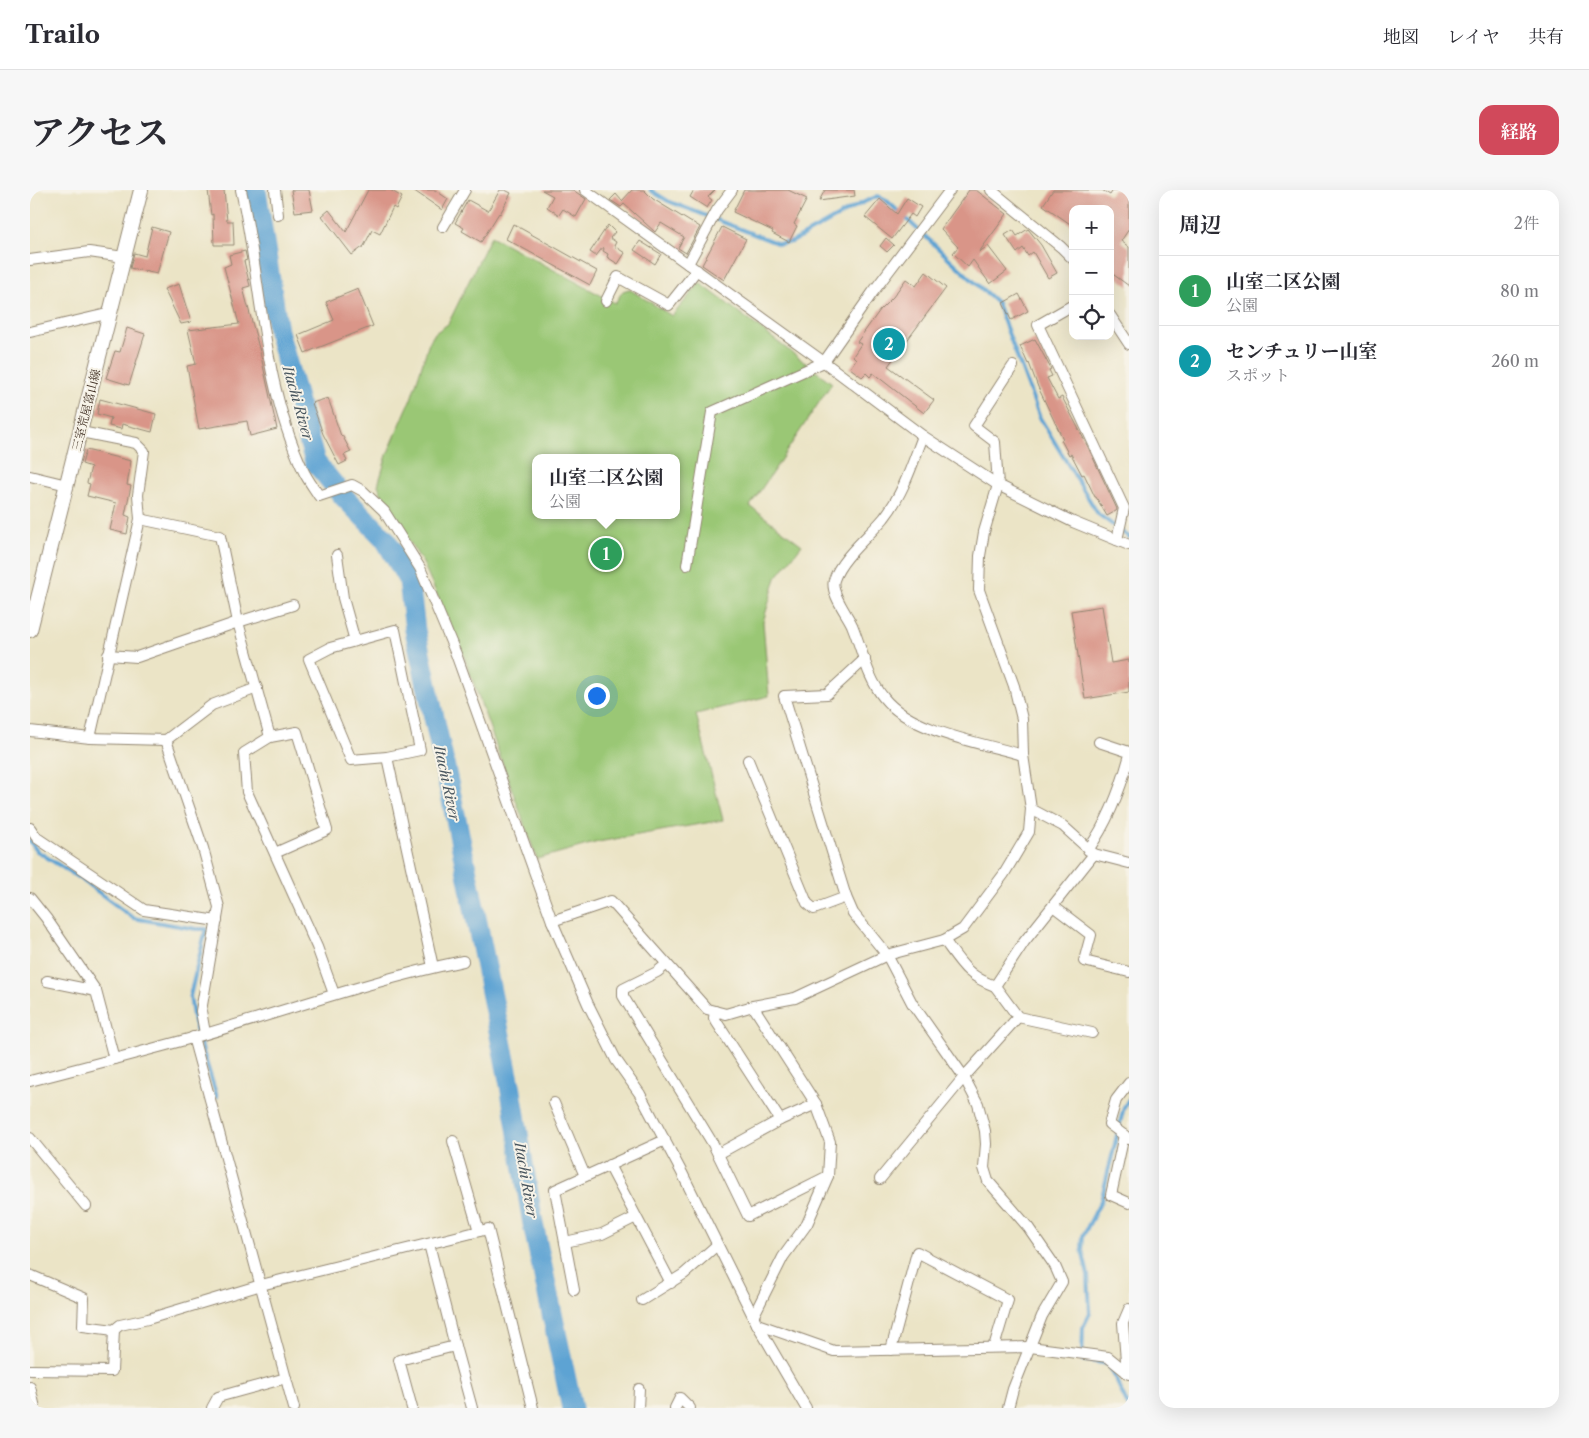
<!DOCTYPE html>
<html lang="ja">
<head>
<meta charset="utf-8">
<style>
  body { margin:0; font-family:"Libre Caslon Text","Noto Serif JP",serif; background:#f7f7f7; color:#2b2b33 }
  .controls { position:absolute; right:15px; top:15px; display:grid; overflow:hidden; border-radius:10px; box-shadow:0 5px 20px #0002 }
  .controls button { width:45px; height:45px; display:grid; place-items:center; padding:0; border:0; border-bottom:1px solid #e1e1e2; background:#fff; color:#2b2b33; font:25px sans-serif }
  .you { position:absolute; left:566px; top:505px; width:18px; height:18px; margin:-12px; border:4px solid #fff; border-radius:50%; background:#1a73e8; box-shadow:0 0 0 8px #1a73e833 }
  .badge { display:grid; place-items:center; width:32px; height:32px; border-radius:50%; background:#d1495b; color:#fff; font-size:16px; font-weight:700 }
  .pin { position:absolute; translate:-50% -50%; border:2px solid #fff; box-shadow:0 1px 5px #0006 }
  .popup { position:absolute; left:502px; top:264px; width:148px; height:65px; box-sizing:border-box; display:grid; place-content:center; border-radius:10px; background:#fff; filter:drop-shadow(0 1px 4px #0005); font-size:16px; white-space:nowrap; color:#7c7c81 }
  .popup b { font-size:19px; color:#2b2b33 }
  .popup::after { content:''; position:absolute; left:50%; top:100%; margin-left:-10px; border:10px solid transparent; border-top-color:#fff }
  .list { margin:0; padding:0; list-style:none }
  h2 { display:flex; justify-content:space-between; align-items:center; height:65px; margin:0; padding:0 20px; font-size:21px }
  h2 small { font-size:16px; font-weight:400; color:#7c7c81 }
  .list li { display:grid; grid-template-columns:32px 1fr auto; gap:15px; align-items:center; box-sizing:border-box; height:70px; padding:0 20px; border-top:1px solid #e1e1e2 }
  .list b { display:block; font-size:19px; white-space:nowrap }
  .list p { margin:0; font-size:16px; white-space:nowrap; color:#7c7c81 }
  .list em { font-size:16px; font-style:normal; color:#7c7c81 }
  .icon { flex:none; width:28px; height:28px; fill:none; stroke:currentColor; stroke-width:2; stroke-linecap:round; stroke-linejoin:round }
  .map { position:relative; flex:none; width:1099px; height:1218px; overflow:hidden; border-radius:15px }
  header { display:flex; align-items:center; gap:30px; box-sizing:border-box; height:70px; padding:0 25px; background:#fff; border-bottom:1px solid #e1e1e2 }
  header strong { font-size:24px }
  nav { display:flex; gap:28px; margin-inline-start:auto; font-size:18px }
  .intro { display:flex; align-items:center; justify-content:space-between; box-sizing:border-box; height:120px; padding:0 30px }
  h1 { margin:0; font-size:35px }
  .button { padding:12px 22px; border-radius:15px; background:#d1495b; color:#fff; font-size:18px; font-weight:700 }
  main { display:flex; gap:30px; padding:0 30px }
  aside { flex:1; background:#fff; border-radius:15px; box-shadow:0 5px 20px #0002 }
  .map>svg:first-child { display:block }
  .green { fill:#9ac774; stroke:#6a7849; fill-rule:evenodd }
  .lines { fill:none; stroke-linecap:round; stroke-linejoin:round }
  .stream { stroke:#5da3d3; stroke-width:4 }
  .river { stroke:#5da3d3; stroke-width:21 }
  .building { fill:#d99588 }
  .street-casing { stroke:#938772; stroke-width:12 }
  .secondary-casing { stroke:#938772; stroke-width:16 }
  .street { stroke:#fff; stroke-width:10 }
  .secondary { stroke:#fff; stroke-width:14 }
  .labels { text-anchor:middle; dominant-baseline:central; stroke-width:4; stroke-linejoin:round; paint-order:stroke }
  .street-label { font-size:12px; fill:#3b2a1e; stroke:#f7f3e8 }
  .water-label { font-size:14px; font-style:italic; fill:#47545d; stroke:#f7f3e8 }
</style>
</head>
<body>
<header>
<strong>Trailo</strong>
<nav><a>地図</a><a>レイヤ</a><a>共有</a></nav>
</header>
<div class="intro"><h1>アクセス</h1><a class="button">経路</a></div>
<main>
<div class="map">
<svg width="1099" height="1218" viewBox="0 0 1099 1218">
  <rect width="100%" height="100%" fill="#f7f3e8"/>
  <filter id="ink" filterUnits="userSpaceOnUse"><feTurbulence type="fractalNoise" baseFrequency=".02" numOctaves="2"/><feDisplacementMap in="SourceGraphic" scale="10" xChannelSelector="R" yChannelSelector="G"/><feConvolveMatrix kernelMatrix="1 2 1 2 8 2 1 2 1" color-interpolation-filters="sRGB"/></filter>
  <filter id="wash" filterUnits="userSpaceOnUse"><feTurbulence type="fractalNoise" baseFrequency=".0096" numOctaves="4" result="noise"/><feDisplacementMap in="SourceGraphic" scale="20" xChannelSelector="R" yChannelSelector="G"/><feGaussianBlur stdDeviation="1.12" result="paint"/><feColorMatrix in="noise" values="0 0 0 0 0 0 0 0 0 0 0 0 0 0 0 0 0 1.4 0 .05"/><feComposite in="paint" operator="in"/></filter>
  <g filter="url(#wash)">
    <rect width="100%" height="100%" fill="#ebe4c6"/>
    <path class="green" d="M461,46L585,113L593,101L599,99L642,126L670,93L802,193L720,316L772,355L746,388L733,432L739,506L666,524L693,630L568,652L507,669L432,461L393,373L356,315L348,295L357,265L381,209L399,153L405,143L418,134ZM506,268H646V325H506Z"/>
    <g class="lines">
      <g class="stream">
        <polyline points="620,0 638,11 749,54 762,52 832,13 848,6 855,9 967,113 1010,228 1068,324 1099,347"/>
        <polyline points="0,651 7,661 52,690 103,728 166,739 176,739 160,806 164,832 187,907"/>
        <polyline points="1099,1218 1079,1175 1073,1173 1052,1170 1053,1137 1060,1123 1058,1085 1052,1060 1053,1046 1071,1011 1094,917 1099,909"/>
      </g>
      <polyline class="river" points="226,0 248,141 285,272 314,307 355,349 379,391 385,440 425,624 480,895 503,1034 542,1218"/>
    </g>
    <g id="blocks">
      <g class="building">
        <polygon points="178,0 194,0 197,31 203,31 204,55 184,55 183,24 181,25"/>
        <polygon points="261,0 279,0 283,20 265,22"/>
        <polygon points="338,0 360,0 372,7 366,19 363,17 350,44 342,40 334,56 322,65 292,26 299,20 316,42"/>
        <polygon points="383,0 405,0 418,9 412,20"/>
        <polygon points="470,0 475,0 481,3 470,24 469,23 451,52 432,41 434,38 425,33 438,10 458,21"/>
        <polygon points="512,0 543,0 556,9 546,27 533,19 529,25 517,17 523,6"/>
        <polygon points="602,0 614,0 623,9 662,33 662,32 670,37 656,63 648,58 654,47 631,33 625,42 594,14 591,17 580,10 586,4 592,11"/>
        <polygon points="664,0 685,0 678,7 682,10 677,18 660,7"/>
        <polygon points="714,0 758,0 777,9 764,34 767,36 759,52 742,43 743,41 703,22"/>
        <polygon points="795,0 824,0 825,6 789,11"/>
        <polygon points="939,0 946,0 977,24 949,62 958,56 977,81 960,94 943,70 938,77 923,63 928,57 911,39"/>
        <polygon points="1023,0 1072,0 1080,5 1083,0 1099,0 1099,39 1091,51 1099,57 1099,96 1080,82 1080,19 1043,19 1043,36 1013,15"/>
        <polygon points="877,8 891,17 885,27 881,24 862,49 835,27 850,9 867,24"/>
        <polygon points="483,34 567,81 560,95 476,49"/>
        <polygon points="578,35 585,42 580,48 586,52 584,56 595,63 588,74 577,67 578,64 573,61 574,59 573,57 566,66 560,62"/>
        <polygon points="122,37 139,42 127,84 100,78 104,63 115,66"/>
        <polygon points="692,37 716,49 694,90 672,75"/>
        <polygon points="998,39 1011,55 1027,83 1018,88 1003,62 998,66 993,58 987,63 975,45 983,40 987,46"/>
        <polygon points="856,48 864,55 857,62 850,56"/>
        <polygon points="610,51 631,64 625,74 604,60"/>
        <polygon points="215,61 217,70 214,71 220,96 213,98 230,162 247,239 220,246 217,231 169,239 157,176 166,174 158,140 209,134 194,77 201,74 199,65"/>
        <polygon points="896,82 916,98 858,176 904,210 894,223 843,183 840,187 836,183 832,187 820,178 826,169 823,166 831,154 827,152 850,120 863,107 876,89 886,96"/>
        <polygon points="149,94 161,132 151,134 134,99"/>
        <polygon points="328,99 343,136 275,163 268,145 304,130 296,112"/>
        <polygon points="989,104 998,121 981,130 973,113"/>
        <polygon points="97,138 115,144 99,195 76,188 85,161 90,162"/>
        <polygon points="1005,149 1021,179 1019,180 1022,186 1017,188 1028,209 1032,207 1058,257 1087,319 1086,321 1077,326 1066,307 1065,307 1054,284 1052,285 1041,264 1039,265 1031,250 1033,249 1008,197 999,173 998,174 990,156"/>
        <polygon points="298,208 311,246 312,245 321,262 314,265 317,271 309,275 293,244 282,213"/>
        <polygon points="70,209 126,224 122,242 92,234 91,239 79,236 81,228 67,224"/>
        <polygon points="56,260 101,271 97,295 101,296 95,325 100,327 97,344 80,340 86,313 57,306 60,294 57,293 61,277 52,274"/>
        <polygon points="1072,416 1081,473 1099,470 1099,502 1055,509 1041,421"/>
      </g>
    </g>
  </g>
  <g filter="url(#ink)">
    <use href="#blocks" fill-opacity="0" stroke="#938772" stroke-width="1"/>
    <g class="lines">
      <g class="street-casing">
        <g id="street">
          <path d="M211,0C232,94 232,192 273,280C277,289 284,298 289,306L322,295L333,301L354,321L390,378L426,464L522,731L558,814L586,870L610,904L652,983L727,1134L776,1218"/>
          <polyline points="245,0 248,25"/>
          <polyline points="555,0 794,172 893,246 968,295 1043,332 1099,355"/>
          <polyline points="961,0 1031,57 1043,69"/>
          <polyline points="413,37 435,0"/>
          <polyline points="0,70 59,62 94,67"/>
          <polyline points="658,74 687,20 702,0"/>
          <polyline points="576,111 588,87 639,115 667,80"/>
          <polyline points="1043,115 1008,135 1094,318 1087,350"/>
          <polyline points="1080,125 1099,154"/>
          <polyline points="0,142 81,123"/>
          <polyline points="51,242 106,253 114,261 108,305 110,329 60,548"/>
          <path d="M893,246C882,275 873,304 854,328C839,346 811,368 804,390C800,403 817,424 822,435C832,459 837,488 854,508C881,542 952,553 993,565"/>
          <polyline points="0,286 37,295"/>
          <polyline points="110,329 190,346 208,432 240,547 214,563 217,602 287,757 304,804"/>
          <polyline points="307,365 313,408 325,451"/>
          <polyline points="657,375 682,222 794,172 843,102 920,0"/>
          <polygon points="365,440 390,560 357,567 321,570 279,469 300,458"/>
          <polyline points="78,465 107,467 208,432 263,415"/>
          <polyline points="0,541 60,548 136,550 182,515 227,498"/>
          <polyline points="240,547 267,542 297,640 245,663"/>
          <polyline points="136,550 173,658 189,717 171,821 175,843"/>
          <polyline points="1069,552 1099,562"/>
          <polyline points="357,567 403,777"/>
          <polyline points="718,570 777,713 784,719 816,707 823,723 857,765 882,813 934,887 948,914 955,941 956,954 954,978 958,991 998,1037 1025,1076 1032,1092 1012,1126 983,1199 978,1218"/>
          <polyline points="1001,619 1033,636 1064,664 1099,673"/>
          <polyline points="0,638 7,648 114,720 187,731"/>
          <path d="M1058,660C1078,632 1090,601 1099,568"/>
          <polyline points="816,707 754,506 797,504 835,469"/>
          <polyline points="0,708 16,728 66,801"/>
          <polyline points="1023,716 1061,745 1054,771 1099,782"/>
          <polyline points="522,731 581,711 677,819 696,824 723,816 765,808 857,765 914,750 933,739 974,684 999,642 1001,619 993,565 992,529 984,496 949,400 950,366 954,342 968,295 965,252 944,236 983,176"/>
          <path d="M914,750C931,773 937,786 965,796L994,752L1064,664"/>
          <polyline points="637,774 627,782 593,799 593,806 683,954 718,1026 798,986"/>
          <polyline points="17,791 66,801 84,869"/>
          <polyline points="685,821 684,828 750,930"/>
          <polyline points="988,827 1062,843"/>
          <polyline points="163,847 264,1218"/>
          <path d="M0,891C54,877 108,863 162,848C252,822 341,790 433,771"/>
          <polyline points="1099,893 1086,910 1079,934 1099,949"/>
          <polyline points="524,913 555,986"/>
          <polyline points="1094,945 1081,1005 1099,1013"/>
          <polyline points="0,948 56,1016"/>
          <polyline points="423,951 449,1041"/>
          <polyline points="688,964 750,930 786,914"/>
          <polyline points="579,975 641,1093"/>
          <polyline points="850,989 934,887 988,827 965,796"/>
          <polyline points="535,1052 572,1044 606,1027"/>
          <polyline points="399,1054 425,1156"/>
          <polyline points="0,1085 54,1108 53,1136 84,1140"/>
          <polyline points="544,1100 525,1000 635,950"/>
          <polyline points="612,1110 654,1084 687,1055"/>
          <polyline points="723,1127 753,1067 777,1034 798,986 800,952 786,914 723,816"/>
          <polyline points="727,1134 804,1161 1000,1157 1078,1167 1099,1184"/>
          <polyline points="861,1160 887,1062 978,1110 964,1157"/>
          <polyline points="0,1180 82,1181 84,1140 90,1135 118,1129 231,1095 458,1039 503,1218"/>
          <polyline points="1097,1183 1093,1133 1099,1119"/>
          <polyline points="0,1197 5,1218"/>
          <polyline points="182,1218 188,1207 256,1188"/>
          <polyline points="382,1218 369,1170 425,1156 442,1218"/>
          <polyline points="608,1218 609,1199"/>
          <polyline points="645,1218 650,1208 660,1218"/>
        </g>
      </g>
      <g class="secondary-casing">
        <polyline id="secondary" points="0,440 111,0"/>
      </g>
      <use href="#street" class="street"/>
      <use href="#secondary" class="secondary"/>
    </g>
  </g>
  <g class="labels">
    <g class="street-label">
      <text transform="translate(56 220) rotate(-76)">三室荒屋富山線</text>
    </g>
    <g class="water-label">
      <text transform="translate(268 213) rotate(74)">Itachi River</text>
      <text transform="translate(417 593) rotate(78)">Itachi River</text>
      <text transform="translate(496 990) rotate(80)">Itachi River</text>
    </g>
  </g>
</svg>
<div class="controls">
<button>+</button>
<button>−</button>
<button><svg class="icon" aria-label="locate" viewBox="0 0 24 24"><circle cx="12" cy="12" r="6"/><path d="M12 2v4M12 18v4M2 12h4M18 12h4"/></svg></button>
</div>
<div class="you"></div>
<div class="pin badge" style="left:576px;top:364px;background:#2e9e5b">1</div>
<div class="popup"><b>山室二区公園</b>公園</div>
<div class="pin badge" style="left:859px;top:154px;background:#0f9aa8">2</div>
</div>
<aside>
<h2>周辺<small>2件</small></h2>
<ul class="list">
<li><span class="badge" style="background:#2e9e5b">1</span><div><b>山室二区公園</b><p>公園</p></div><em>80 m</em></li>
<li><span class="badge" style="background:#0f9aa8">2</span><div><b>センチュリー山室</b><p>スポット</p></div><em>260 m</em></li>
</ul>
</aside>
</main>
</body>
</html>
